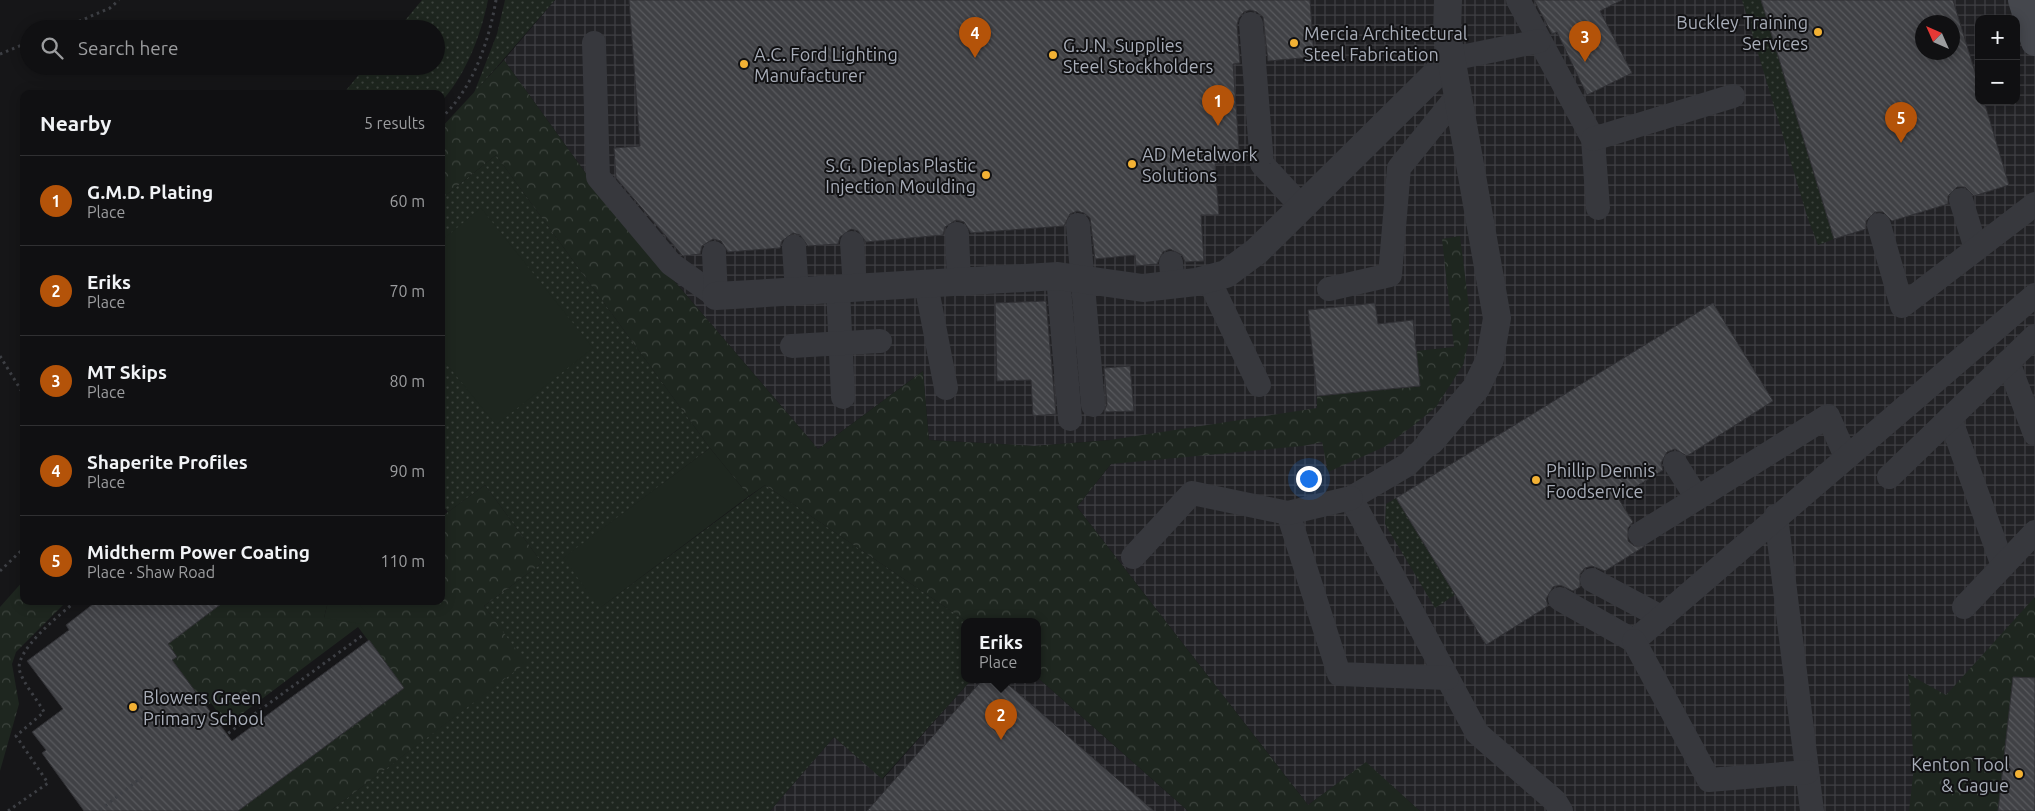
<!DOCTYPE html>
<html lang="en">
<head>
<meta charset="utf-8">
<style>
  body { margin:0; font-family:Ubuntu,sans-serif; background:#1e1e20; color:#f1f3f6 }
  .controls { position:absolute; right:15px; top:15px; display:grid; overflow:hidden; border-radius:10px; box-shadow:0 2px 12px #0003 }
  .controls button { width:45px; height:45px; display:grid; place-items:center; padding:0; border:0; border-bottom:1px solid #303032; background:#101012; color:#f1f3f6; font:25px sans-serif }
  .compass { position:absolute; left:1915px; top:15px; width:45px; height:45px; border-radius:50%; background:#101012; box-shadow:0 2px 12px #0003; rotate:315deg }
  .you { position:absolute; left:1308px; top:478px; width:18px; height:18px; margin:-12px; border:4px solid #fff; border-radius:50%; background:#1a73e8; box-shadow:0 0 0 8px #1a73e833 }
  .badge { display:grid; place-items:center; width:32px; height:32px; border-radius:50%; background:#b45309; color:#fff; font-size:16px; font-weight:700 }
  .pin { position:absolute; translate:-50% -41px; filter:drop-shadow(0 1px 2px #0008) }
  .pin::after { content:''; position:absolute; top:26px; width:18px; height:15px; background:inherit; clip-path:polygon(0 0,100% 0,50% 100%) }
  .popup { position:absolute; left:961px; top:618px; width:80px; height:65px; box-sizing:border-box; display:grid; place-content:center; border-radius:10px; background:#101012; filter:drop-shadow(0 1px 4px #0005); font-size:16px; white-space:nowrap; color:#9c9d9f }
  .popup b { font-size:19px; color:#f1f3f6 }
  .popup::after { content:''; position:absolute; left:50%; top:100%; margin-left:-10px; border:10px solid transparent; border-top-color:#101012 }
  .list { margin:0; padding:0; list-style:none }
  h2 { display:flex; justify-content:space-between; align-items:center; height:65px; margin:0; padding:0 20px; font-size:21px }
  h2 small { font-size:16px; font-weight:400; color:#9c9d9f }
  .list li { display:grid; grid-template-columns:32px 1fr auto; gap:15px; align-items:center; box-sizing:border-box; height:90px; padding:0 20px; border-top:1px solid #303032 }
  .list b { display:block; font-size:19px; white-space:nowrap }
  .list p { margin:0; font-size:16px; white-space:nowrap; color:#9c9d9f }
  .list em { font-size:16px; font-style:normal; color:#9c9d9f }
  .icon { flex:none; width:28px; height:28px; fill:none; stroke:currentColor; stroke-width:2; stroke-linecap:round; stroke-linejoin:round }
  .map { position:relative; flex:none; width:2035px; height:811px; overflow:hidden }
  .search { position:absolute; background:#101012; box-shadow:0 2px 12px #0003; left:20px; top:20px; width:425px; height:55px; display:flex; align-items:center; gap:12px; box-sizing:border-box; padding:0 18px; border-radius:28px; color:#9c9d9f; font-size:19px }
  .panel { position:absolute; background:#101012; box-shadow:0 2px 12px #0003; left:20px; top:90px; width:425px; height:515px; border-radius:10px }
  .map>svg:first-child { display:block }
  .industrial { fill:url(#industrial-grid); fill-rule:evenodd }
  .grass { fill:url(#grass-dots) }
  .forest { fill:url(#forest-crowns) }
  .garden { fill:#1e261f }
  .building { fill:url(#building-back-hatch); stroke:#303034; fill-rule:evenodd }
  .lines { fill:none; stroke-linecap:round; stroke-linejoin:round }
  .path { stroke:#3d3f44; stroke-width:3; stroke-dasharray:2.5 4; stroke-linecap:butt }
  .lane { stroke:#37383d; stroke-width:24 }
  .street { stroke:#37383d; stroke-width:28 }
  .secondary { stroke:#45474d; stroke-width:28 }
  .poi-dot { fill:#f2b134; stroke:#111113; stroke-width:2 }
  .labels { text-anchor:middle; dominant-baseline:central; stroke-width:4; stroke-linejoin:round; paint-order:stroke }
  .poi-label { font-size:18px; fill:#a8adb8; stroke:#111113; text-anchor:start }
</style>
</head>
<body>
<div class="map">
<svg width="2035" height="811" viewBox="0 0 2035 811">
  <defs>
    <pattern id="industrial-grid" width="8" height="8" patternUnits="userSpaceOnUse" patternTransform="scale(1.25)"><rect width="8" height="8" fill="#222225"/><path d="M0 4h8M4 0v8" fill="none" stroke="#3f3f43"/></pattern>
    <pattern id="grass-dots" width="8" height="8" patternUnits="userSpaceOnUse" patternTransform="scale(1.25)"><rect width="8" height="8" fill="#1e261f"/><path d="M2 2h.1M6 6h.1" fill="none" stroke="#3c433d" stroke-width="1.8" stroke-linecap="round"/></pattern>
    <pattern id="forest-crowns" width="20" height="18" patternUnits="userSpaceOnUse" patternTransform="scale(1.25)"><rect width="20" height="18" fill="#1e261f"/><path d="M2 6a3 3 0 1 1 6 0M12 15a3 3 0 1 1 6 0" fill="none" stroke="#3c433d"/></pattern>
    <pattern id="building-back-hatch" width="6" height="6" patternUnits="userSpaceOnUse" patternTransform="scale(1.25)"><rect width="6" height="6" fill="#404145"/><path d="M-1 5l2 2M0 0l6 6M5-1l2 2" fill="none" stroke="#595a5e"/></pattern>
  </defs>
  <rect width="100%" height="100%" fill="#161618"/>
  <g class="industrial">
    <path d="M555,0H2035V811H1420L1366,763L1308,805L1077,507L1111,464L1110,440L1034,446L929,440L923,371L818,449L605,200L504,60ZM1979,19H2016V101H1979ZM1922,22H1952V52H1922Z"/>
    <polygon points="1037,677 1188,811 770,811 834,737 883,779 972,679 1037,679"/>
  </g>
  <g class="grass">
    <path d="M422,0H488C481,35 466,75 441,102V94H343L366,66H436V29H398Z"/>
    <polygon points="505,0 555,0 474,93 497,34"/>
    <polygon points="1742,0 1761,0 1834,239 1818,245 1808,219"/>
    <polygon points="496,155 710,448 564,558 601,607 765,485 966,621 965,679 972,679 882,779 834,737 770,811 330,811 525,663 484,606 542,563 485,485 448,512 441,503 441,199"/>
    <polygon points="1396,498 1455,595 1435,608 1385,524 1386,504"/>
  </g>
  <g class="forest">
    <polygon points="504,60 605,200 818,449 923,371 929,440 1034,446 1110,440 1317,408 1317,396 1419,386 1416,351 1454,347 1442,239 1460,236 1469,307 1469,341 1463,365 1436,407 1414,425 1384,447 1328,472 1322,442 1303,446 1111,464 1077,507 1308,805 1366,762 1420,811 1188,811 1037,677 1037,621 966,621 765,485 749,496 710,448 496,155 441,199 441,128"/>
    <polygon points="485,485 542,563 484,606 526,663 330,811 238,811 404,688 358,627 227,725 211,703 206,706 172,660 177,657 157,630 210,601 215,608 225,601 328,601 324,618 370,617 356,601 441,601 441,517"/>
    <polygon points="24,580 24,601 67,601 16,652 12,664 19,704 0,771 0,607"/>
    <polygon points="2035,597 2035,687 1998,811 1909,811 1914,767 1908,674 1946,695"/>
  </g>
  <g class="garden">
    <polygon points="481,208 593,348 496,425 441,357 441,241"/>
    <polygon points="710,448 749,496 600,608 563,558"/>
    <polygon points="328,601 356,601 371,617 362,624 324,618"/>
  </g>
  <g class="building">
    <polygon points="629,0 1310,0 1314,57 1268,61 1263,17 1257,12 1250,10 1244,12 1239,18 1237,25 1240,63 1233,64 1240,162 1215,164 1219,215 1201,215 1204,261 1185,262 1182,255 1170,249 1163,252 1157,264 1136,266 1135,255 1095,259 1090,218 1084,213 1077,211 1070,214 1064,226 971,233 964,222 956,220 945,227 943,235 866,242 858,231 851,229 840,237 838,244 808,246 800,235 793,233 782,241 780,248 728,252 721,241 713,239 702,246 700,254 683,256 616,178 614,148 640,146"/>
    <polygon points="1534,0 1622,0 1600,11 1632,73 1587,95 1557,32 1552,34"/>
    <path d="M1761,0H1953L1979,85V101H1984L2009,185L1974,196L1965,187H1957L1948,196V204L1892,221L1883,212H1875L1866,221V229L1834,239ZM1922,22H1952V52H1922Z"/>
    <polygon points="1046,301 1056,414 1033,416 1031,380 997,381 995,303"/>
    <polygon points="1375,303 1378,324 1413,320 1420,386 1317,396 1308,310"/>
    <polygon points="1713,303 1773,401 1687,456 1675,449 1667,452 1661,463 1663,470 1618,498 1633,522 1628,528 1628,541 1634,546 1645,546 1605,571 1592,566 1585,568 1580,574 1580,587 1573,591 1560,585 1553,587 1546,599 1548,606 1486,645 1396,498"/>
    <polygon points="1130,366 1134,411 1104,412 1107,404 1104,368"/>
    <polygon points="97,601 225,601 168,644 177,657 172,660 232,741 369,640 404,688 238,811 84,811 42,753 46,750 32,732 63,709 27,661 69,630 66,625"/>
    <polygon points="2013,677 2035,678 2035,811 1998,811"/>
    <polygon points="983,679 1002,679 1154,811 867,811"/>
  </g>
  <g class="lines">
    <g class="path">
      <polyline points="61,29 110,8 119,0"/>
      <polyline points="0,54 29,42"/>
      <path d="M441,118C473,89 489,41 496,0"/>
      <polyline points="0,356 24,395"/>
      <polyline points="0,571 24,548"/>
      <polyline points="223,737 363,635"/>
      <polyline points="100,810 147,773"/>
      <path d="M8,811L48,783L16,736L44,712C37,699 25,686 20,672C12,652 61,614 76,601"/>
    </g>
    <g class="lane">
      <polyline points="1518,0 1593,139 1598,208"/>
      <polyline points="1251,24 1262,164 1302,207"/>
      <polyline points="594,43 598,177 671,264 716,296"/>
      <polyline points="1451,59 1539,41"/>
      <polyline points="1593,139 1733,96"/>
      <polyline points="1961,200 1976,249"/>
      <polyline points="1078,225 1093,405"/>
      <polyline points="1879,225 1902,306 2035,204"/>
      <polyline points="957,234 959,282"/>
      <polyline points="852,243 855,289"/>
      <polyline points="794,247 797,292"/>
      <polyline points="714,253 716,296"/>
      <polyline points="1171,263 1173,285"/>
      <polyline points="1058,276 1070,419"/>
      <polyline points="1208,278 1259,385"/>
      <polyline points="926,284 946,388"/>
      <polyline points="838,289 843,397"/>
      <polyline points="1329,289 1390,275 1399,168 1458,95"/>
      <polyline points="792,346 880,341"/>
      <polyline points="2008,362 2035,434"/>
      <polyline points="1950,418 2003,566"/>
      <polyline points="1431,441 1407,465 1351,498 1477,733 1555,801 1561,811"/>
      <polyline points="1675,463 1697,498"/>
      <polyline points="1889,477 2035,336"/>
      <polyline points="1288,513 1339,674 1447,678"/>
      <polyline points="1776,516 1812,811"/>
      <polyline points="1640,534 1828,416 1846,457"/>
      <polyline points="1133,557 1192,493 1288,513 1351,498"/>
      <polyline points="1592,580 1661,617"/>
      <polyline points="1560,599 1634,641 2035,295"/>
      <polyline points="1964,607 2035,532"/>
      <polyline points="1634,641 1709,780 1807,772"/>
    </g>
    <g class="street">
      <polyline points="716,296 1058,276 1143,288 1196,282 1226,274 1257,251 1451,59"/>
      <polyline points="1431,441 1476,388 1490,359 1497,318 1447,34 1448,0"/>
    </g>
    <polyline class="secondary" points="2022,0 2035,42"/>
  </g>
  <g class="poi-dot">
    <circle cx="1818" cy="32" r="5"/>
    <circle cx="1294" cy="43" r="5"/>
    <circle cx="1053" cy="55" r="5"/>
    <circle cx="744" cy="64" r="5"/>
    <circle cx="1132" cy="164" r="5"/>
    <circle cx="986" cy="175" r="5"/>
    <circle cx="1536" cy="480" r="5"/>
    <circle cx="133" cy="707" r="5"/>
    <circle cx="2019" cy="774" r="5"/>
  </g>
  <g class="labels">
    <g class="poi-label">
      <text x="1808" y="22" text-anchor="end">Buckley Training<tspan x="1808" dy="21">Services</tspan></text>
      <text x="1304" y="33">Mercia Architectural<tspan x="1304" dy="21">Steel Fabrication</tspan></text>
      <text x="1063" y="45">G.J.N. Supplies<tspan x="1063" dy="21">Steel Stockholders</tspan></text>
      <text x="754" y="54">A.C. Ford Lighting<tspan x="754" dy="21">Manufacturer</tspan></text>
      <text x="1142" y="154">AD Metalwork<tspan x="1142" dy="21">Solutions</tspan></text>
      <text x="976" y="165" text-anchor="end">S.G. Dieplas Plastic<tspan x="976" dy="21">Injection Moulding</tspan></text>
      <text x="1546" y="470">Phillip Dennis<tspan x="1546" dy="21">Foodservice</tspan></text>
      <text x="143" y="697">Blowers Green<tspan x="143" dy="21">Primary School</tspan></text>
      <text x="2009" y="764" text-anchor="end">Kenton Tool<tspan x="2009" dy="21">&amp; Gague</tspan></text>
    </g>
  </g>
</svg>
<div class="controls">
<button>+</button>
<button>−</button>
</div>
<svg class="compass" viewBox="-18 -18 36 36"><path d="M0-13l5 13h-10z" fill="#e53935"/><path d="M0 13l5-13h-10z" fill="#9c9d9f"/></svg>
<div class="you"></div>
<div class="pin badge" style="left:1218px;top:126px">1</div>
<div class="pin badge" style="left:1001px;top:740px">2</div>
<div class="popup"><b>Eriks</b>Place</div>
<div class="pin badge" style="left:1585px;top:62px">3</div>
<div class="pin badge" style="left:975px;top:58px">4</div>
<div class="pin badge" style="left:1901px;top:143px">5</div>
<div class="search"><svg class="icon" aria-label="search" viewBox="0 0 24 24"><circle cx="10" cy="10" r="6"/><path d="M15 15l6 6"/></svg>Search here</div>
<section class="panel">
<h2>Nearby<small>5 results</small></h2>
<ul class="list">
<li><span class="badge">1</span><div><b>G.M.D. Plating</b><p>Place</p></div><em>60 m</em></li>
<li><span class="badge">2</span><div><b>Eriks</b><p>Place</p></div><em>70 m</em></li>
<li><span class="badge">3</span><div><b>MT Skips</b><p>Place</p></div><em>80 m</em></li>
<li><span class="badge">4</span><div><b>Shaperite Profiles</b><p>Place</p></div><em>90 m</em></li>
<li><span class="badge">5</span><div><b>Midtherm Power Coating</b><p>Place · Shaw Road</p></div><em>110 m</em></li>
</ul>
</section>
</div>
</body>
</html>
